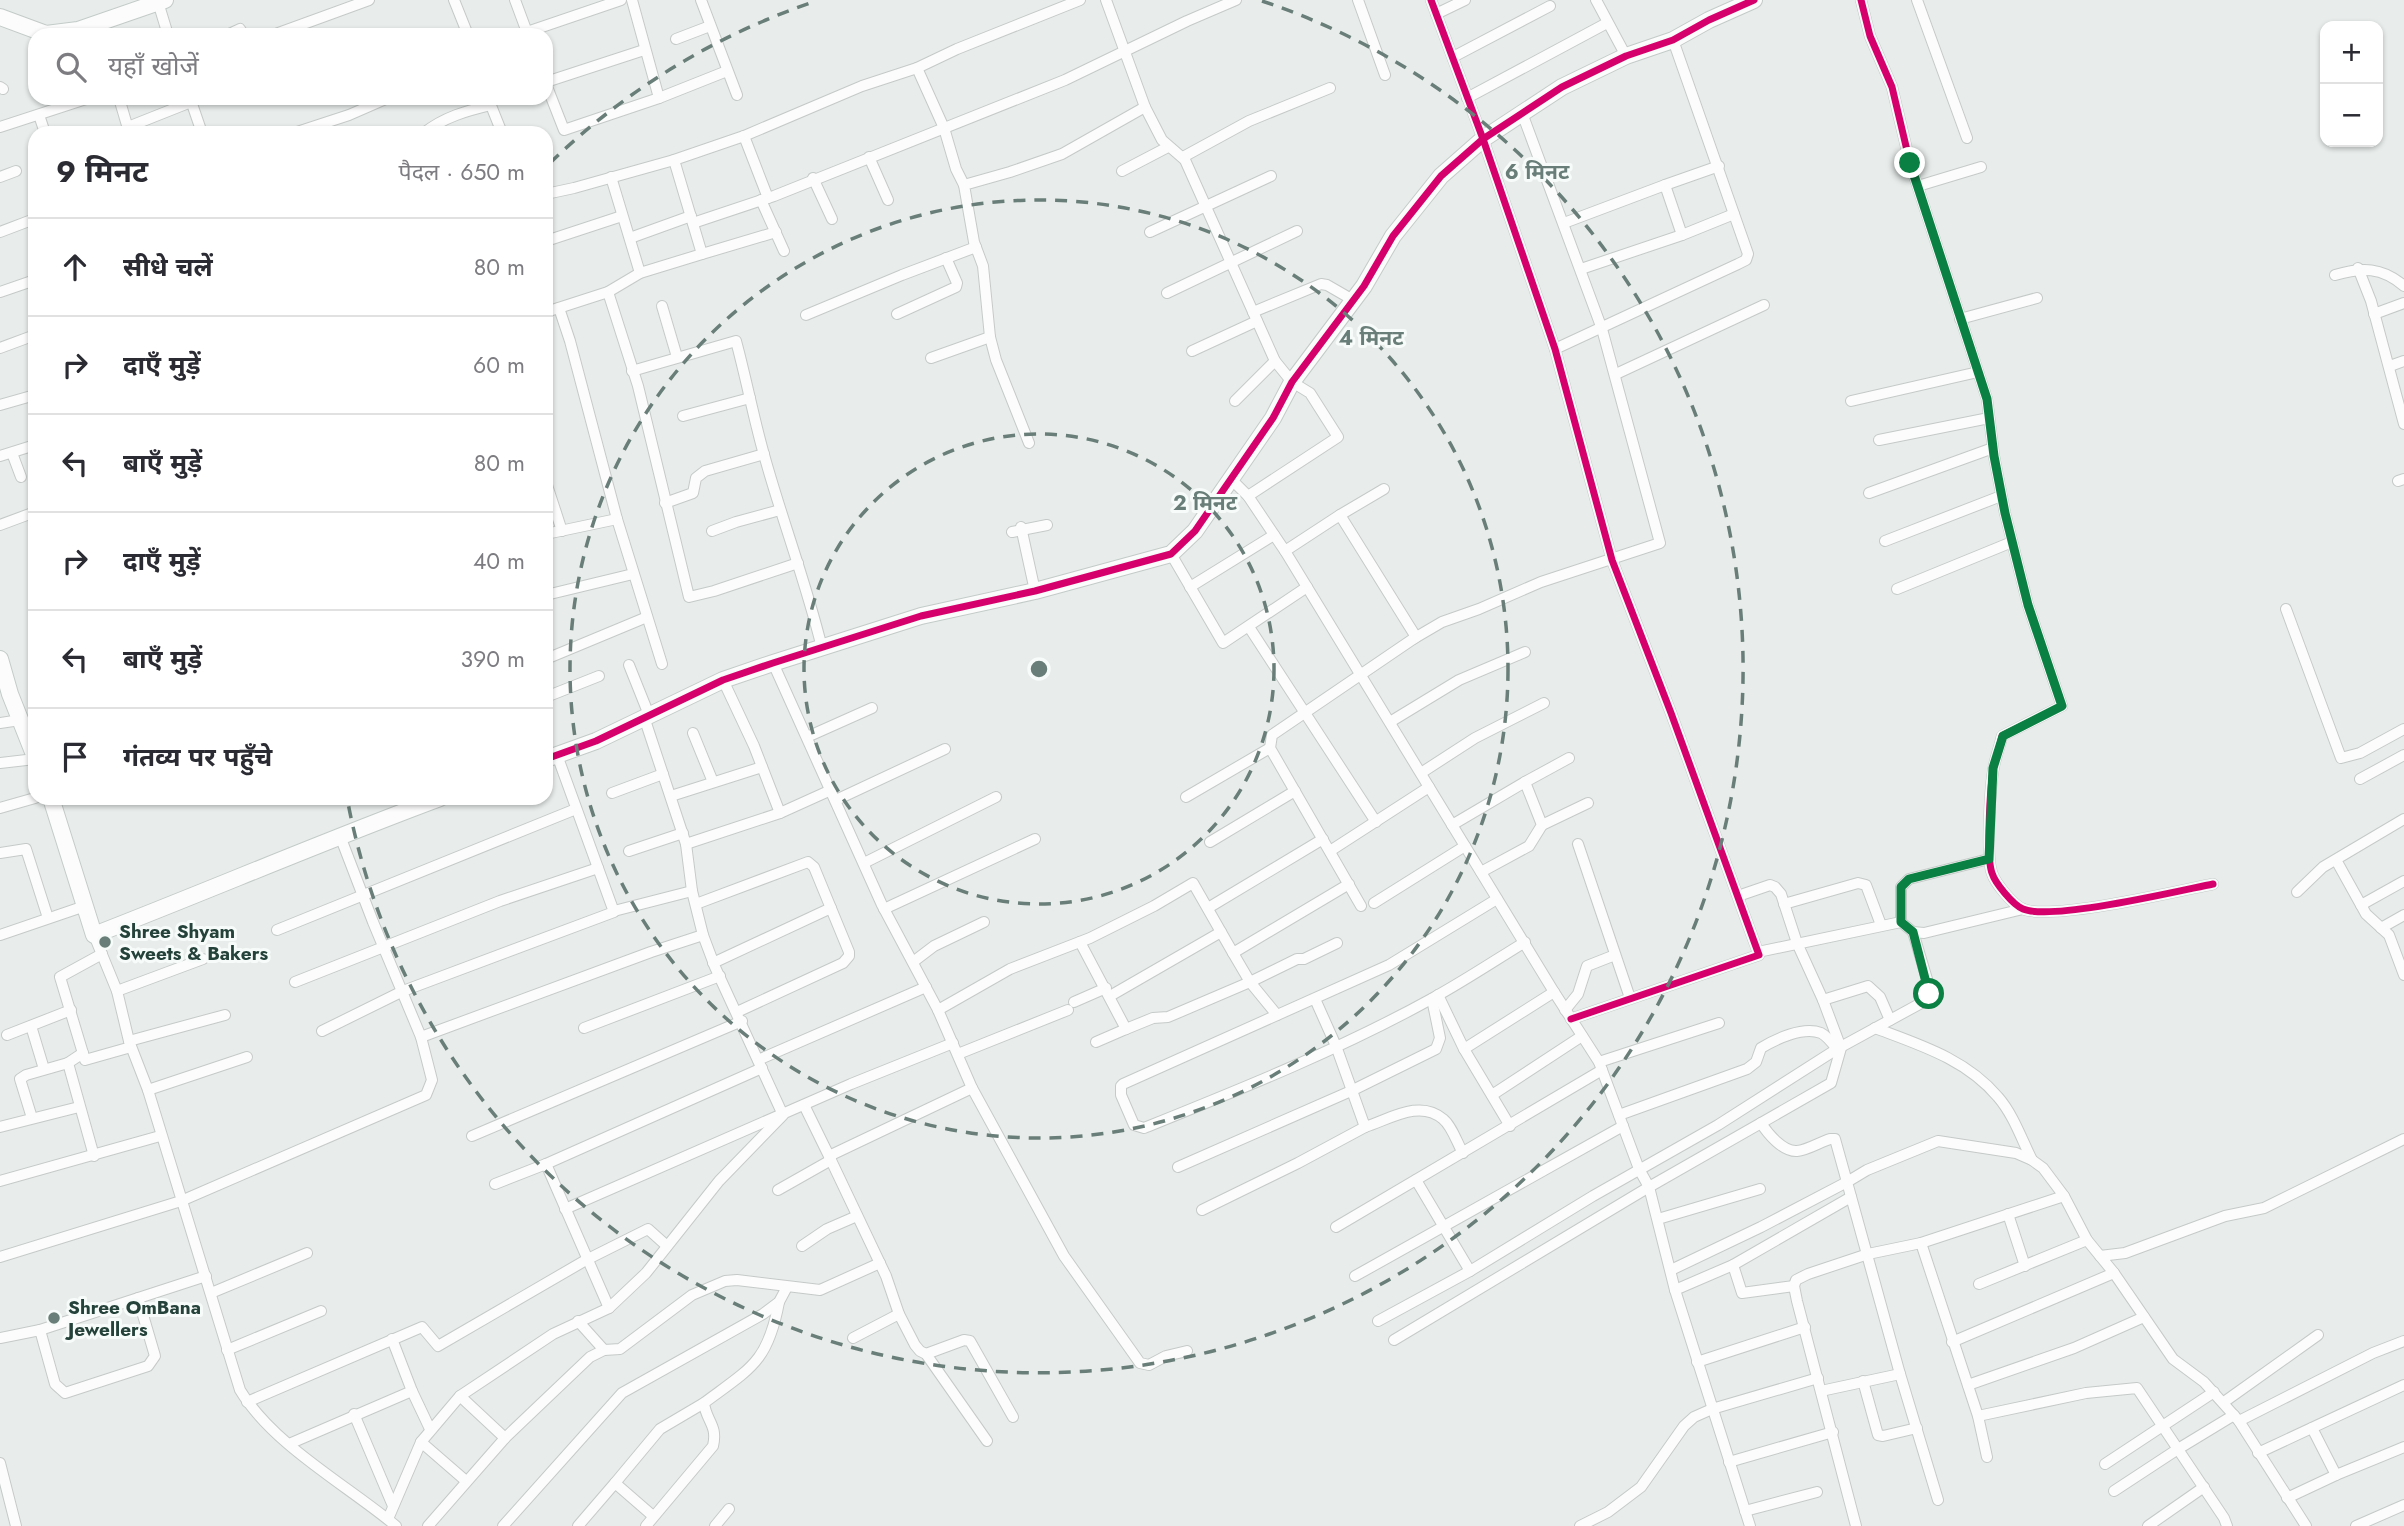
<!DOCTYPE html>
<html lang="hi">
<head>
<meta charset="utf-8">
<style>
  body { margin:0; font-family:Jost,"Noto Sans Devanagari",sans-serif; background:#f7f7f7; color:#2b2b33 }
  .controls { position:absolute; right:21px; top:21px; display:grid; overflow:hidden; border-radius:14px; box-shadow:0 2px 5px #0004 }
  .controls button { width:63px; height:63px; display:grid; place-items:center; padding:0; border:0; border-bottom:2px solid #e1e1e2; background:#fff; color:#2b2b33; font:35px sans-serif }
  .stop { position:absolute; width:21px; height:21px; margin:-16px; border:5px solid #0b8043; border-radius:50%; background:#fff }
  .stop.end { background:#0b8043; border-color:#fff; box-shadow:0 2px 7px #0008 }
  .list { margin:0; padding:0; list-style:none }
  h2 { display:flex; justify-content:space-between; align-items:center; height:91px; margin:0; padding:0 28px; font-size:30px }
  h2 small { font-size:23px; font-weight:400; color:#7c7c81 }
  .list li { display:grid; grid-template-columns:46px 1fr auto; gap:21px; align-items:center; box-sizing:border-box; height:98px; padding:0 28px; border-top:2px solid #e1e1e2 }
  .list b { display:block; font-size:26px; white-space:nowrap }
  .list em { font-size:23px; font-style:normal; color:#7c7c81 }
  .icon { flex:none; width:38px; height:38px; fill:none; stroke:currentColor; stroke-width:2; stroke-linecap:round; stroke-linejoin:round }
  .map { position:relative; flex:none; width:2404px; height:1526px; overflow:hidden }
  .search { position:absolute; background:#fff; box-shadow:0 2px 5px #0004; left:28px; top:28px; width:525px; height:77px; display:flex; align-items:center; gap:18px; box-sizing:border-box; padding:0 24px; border-radius:21px; color:#7c7c81; font-size:26px }
  .panel { position:absolute; background:#fff; box-shadow:0 2px 5px #0004; left:28px; top:126px; width:525px; height:679px; border-radius:21px }
  .map>svg:first-child { display:block }
  .lines { fill:none; stroke-linecap:round; stroke-linejoin:round }
  .street-casing { stroke:#c5cac8; stroke-width:12 }
  .secondary-casing { stroke:#c3cbc8; stroke-width:18 }
  .street { stroke:#fcfcfc; stroke-width:10 }
  .secondary { stroke:#fcfcfc; stroke-width:16 }
  .cycleway-casing { stroke:#f7fbf9; stroke-width:11 }
  .cycleway { stroke:#d6006c; stroke-width:7 }
  .route { stroke:#0b8043; stroke-width:9 }
  .ring { fill:none; stroke:#697e78; stroke-width:3.5; stroke-dasharray:12 9 }
  .poi-dot { fill:#697e78; stroke:#f7fbf9; stroke-width:2.5 }
  .labels { text-anchor:middle; dominant-baseline:central; stroke-width:6; stroke-linejoin:round; paint-order:stroke }
  .poi-label { font-size:19px; font-weight:bold; fill:#24423a; stroke:#f7fbf9; text-anchor:start }
  .centre { fill:#697e78; stroke:#f7fbf9; stroke-width:3.5 }
  .ring-label { font-size:21px; text-anchor:middle; font-weight:bold; fill:#697e78; stroke:#f7fbf9; stroke-width:6; stroke-linejoin:round; paint-order:stroke }
</style>
</head>
<body>
<div class="map">
<svg width="2404" height="1526" viewBox="0 0 2404 1526">
  <rect width="100%" height="100%" fill="#e8edeb"/>
  <g class="lines">
    <g class="street-casing">
      <g id="street">
        <polyline points="454,0 468,35"/>
        <polyline points="515,0 528,35"/>
        <polyline points="701,0 737,95"/>
        <polyline points="1106,0 1145,107 1162,140 1185,160 1275,361 1292,382 1310,393 1338,437 1248,496"/>
        <polyline points="1358,0 1385,75"/>
        <polyline points="1431,0 1483,139 1555,349 1612,560 1671,713 1759,955 1571,1019"/>
        <polyline points="1596,0 1626,56"/>
        <path d="M1861,0L1870,36L1892,87L1910,163L1987,399L1994,456L2005,513L2028,605L2062,706L2002,736C2000,746 1996,756 1994,766C1990,785 1986,857 1992,873C1995,883 2013,905 2023,909C2052,921 2178,891 2213,884"/>
        <polyline points="1917,0 1967,138"/>
        <polyline points="158,2 168,35"/>
        <polyline points="1436,14 1465,0"/>
        <polyline points="527,32 621,0"/>
        <polyline points="227,35 240,29 244,35"/>
        <polyline points="273,35 369,0"/>
        <polyline points="676,39 710,26"/>
        <polyline points="1453,57 1550,6"/>
        <polyline points="917,68 944,128 956,169 964,185"/>
        <polyline points="546,82 644,50"/>
        <polyline points="546,84 564,130 659,98 632,0"/>
        <polyline points="0,87 3,89"/>
        <polyline points="119,98 129,132"/>
        <polyline points="190,98 202,133"/>
        <polyline points="488,98 502,133"/>
        <polyline points="659,98 727,71"/>
        <polyline points="1467,98 1607,23"/>
        <polyline points="39,115 45,133"/>
        <polyline points="0,127 89,98"/>
        <polyline points="128,127 201,98"/>
        <polyline points="294,133 349,115 388,98"/>
        <path d="M424,133C444,117 466,111 491,105"/>
        <polyline points="744,136 768,198"/>
        <polyline points="869,157 888,200"/>
        <polyline points="1183,157 1249,121 1330,88"/>
        <polyline points="1122,171 1168,147"/>
        <polyline points="0,177 16,171"/>
        <polyline points="611,177 640,273"/>
        <polyline points="813,178 832,219"/>
        <polyline points="1665,185 1719,166"/>
        <polyline points="1918,186 1981,167"/>
        <polyline points="546,194 574,188 674,160"/>
        <polyline points="761,200 784,251"/>
        <polyline points="693,223 774,196 1065,80 1187,21 1236,0"/>
        <polyline points="1564,223 1665,185 1682,235 1581,269"/>
        <polyline points="0,232 29,221"/>
        <polyline points="1150,232 1271,176"/>
        <polyline points="1682,235 1734,214"/>
        <polyline points="630,238 691,216"/>
        <polyline points="546,241 622,216"/>
        <polyline points="702,254 776,232"/>
        <polyline points="2358,268 2371,301 2404,424"/>
        <path d="M2335,275C2362,267 2382,267 2404,286"/>
        <polyline points="0,292 35,280"/>
        <polyline points="608,292 638,386 689,597 714,591 798,563"/>
        <polyline points="1167,293 1297,231"/>
        <polyline points="662,306 677,357"/>
        <polyline points="559,308 570,341 617,519 662,664"/>
        <polyline points="546,312 608,292 640,273 702,254 674,160 744,136 862,86 917,68 957,49 1080,0"/>
        <polyline points="1253,312 1321,284 1327,285 1353,300"/>
        <polyline points="897,314 956,287 957,283 946,258"/>
        <polyline points="2374,314 2404,303"/>
        <polyline points="806,315 902,275 976,247"/>
        <polyline points="1960,319 2037,298"/>
        <polyline points="0,348 35,335"/>
        <polyline points="1555,349 1738,264 1746,260 1748,254 1673,40"/>
        <polyline points="1192,351 1257,321"/>
        <polyline points="931,358 990,337"/>
        <polyline points="2390,366 2404,361"/>
        <path d="M632,371L736,341C746,378 753,415 763,451C781,517 806,582 822,648"/>
        <polyline points="1616,374 1764,305"/>
        <polyline points="1235,401 1275,361"/>
        <polyline points="1851,401 1978,372"/>
        <polyline points="0,405 35,395"/>
        <polyline points="683,416 750,398"/>
        <polyline points="1879,440 1989,418"/>
        <polyline points="1029,443 996,360 990,337 983,266 974,242 964,185 1010,172 1062,154 1145,107"/>
        <polyline points="12,453 21,477"/>
        <polyline points="0,456 35,445"/>
        <polyline points="1231,479 1248,496 1285,551 1554,992 1599,1062 1639,1169 1649,1187 1675,1290 1750,1526"/>
        <polyline points="2398,481 2404,479"/>
        <polyline points="546,482 562,531"/>
        <polyline points="1869,493 1993,448"/>
        <polyline points="665,503 693,493 696,478 705,471 764,454"/>
        <polyline points="1340,515 1384,489"/>
        <polyline points="0,525 35,512"/>
        <polyline points="1021,527 1035,591"/>
        <polyline points="712,531 736,522 780,510"/>
        <polyline points="1012,532 1047,525"/>
        <polyline points="546,534 617,519"/>
        <polyline points="1885,541 2001,496"/>
        <polyline points="1285,551 1340,515 1416,637 1272,735 1270,748 1361,906"/>
        <polyline points="1171,554 1223,643 1307,587"/>
        <polyline points="1190,587 1274,535"/>
        <polyline points="1897,589 2012,542"/>
        <polyline points="546,595 633,574"/>
        <polyline points="2286,609 2341,758 2360,753 2404,729"/>
        <polyline points="1249,627 1376,822"/>
        <polyline points="1413,639 1442,622 1479,609 1541,582 1660,543 1602,329 1522,113"/>
        <polyline points="546,659 647,617"/>
        <polyline points="773,663 882,905 938,1010 972,1088 1064,1256 1140,1363 1149,1365 1166,1356 1187,1351"/>
        <polyline points="629,665 649,715"/>
        <polyline points="723,680 754,746 780,813"/>
        <polyline points="546,697 599,676"/>
        <polyline points="1390,722 1459,680 1525,652"/>
        <polyline points="0,723 20,720"/>
        <polyline points="693,733 713,782"/>
        <polyline points="807,737 872,708"/>
        <polyline points="0,763 35,759"/>
        <polyline points="1421,773 1475,738 1544,703"/>
        <polyline points="2360,779 2404,755"/>
        <polyline points="1525,782 1569,758"/>
        <polyline points="612,793 663,774"/>
        <polyline points="671,796 762,767"/>
        <polyline points="1186,797 1270,748"/>
        <polyline points="836,800 945,749"/>
        <polyline points="0,808 35,798"/>
        <polyline points="1452,825 1525,782 1542,825 1529,846 1481,872"/>
        <polyline points="1542,825 1588,803"/>
        <polyline points="1210,842 1295,791"/>
        <polyline points="686,844 780,813 831,790"/>
        <polyline points="1578,844 1630,998"/>
        <polyline points="629,851 683,833"/>
        <polyline points="1330,851 1429,787"/>
        <polyline points="0,853 26,849 48,918"/>
        <polyline points="2336,860 2366,914 2389,935 2404,975"/>
        <polyline points="864,863 996,797"/>
        <polyline points="2297,892 2323,867 2404,819"/>
        <path d="M1497,899L1389,965L1123,1084L1121,1086V1095L1134,1125L1144,1128C1241,1089 1341,1049 1433,998C1464,981 1494,961 1525,942"/>
        <polyline points="1374,903 1465,846"/>
        <polyline points="696,904 808,862 814,867 849,952 849,956 843,963 737,1012"/>
        <polyline points="1784,904 1858,883 1866,885 1881,925"/>
        <polyline points="2361,905 2404,881"/>
        <polyline points="1208,908 1323,839"/>
        <polyline points="884,909 1035,839"/>
        <polyline points="614,911 692,891"/>
        <polyline points="1901,922 1901,887 1909,879 1989,859"/>
        <polyline points="2381,928 2404,915"/>
        <polyline points="277,930 576,809"/>
        <polyline points="0,935 85,906"/>
        <path d="M94,935L117,991L129,1041L148,1090L240,1390C273,1445 347,1485 396,1526"/>
        <polyline points="1080,942 1126,1029 1153,1018 1168,1017 1250,982 1297,959 1304,959 1337,943"/>
        <polyline points="1758,952 1901,922 1913,932 1924,933 2023,909"/>
        <polyline points="1233,953 1250,982 1277,1015"/>
        <polyline points="102,954 60,977 85,1060 131,1047"/>
        <polyline points="913,962 934,946 984,922"/>
        <polyline points="713,963 831,908"/>
        <polyline points="295,982 500,901 598,868"/>
        <polyline points="117,991 203,959"/>
        <polyline points="1438,995 1464,1049 1510,1126"/>
        <polyline points="1110,996 1221,932"/>
        <path d="M1315,999L1336,1046L1365,1127C1390,1119 1420,1099 1443,1119C1452,1126 1457,1143 1463,1153"/>
        <polyline points="1823,1000 1868,986 1880,997 1890,1020"/>
        <polyline points="1074,1002 1106,988"/>
        <polyline points="938,1010 1010,969 1090,938 1154,906 1193,883 1233,953 1349,884"/>
        <polyline points="1565,1010 1578,994 1587,966 1615,955"/>
        <polyline points="31,1026 44,1069"/>
        <polyline points="584,1028 720,976"/>
        <path d="M1875,1028C1920,1045 1966,1059 1998,1097C2013,1114 2022,1140 2032,1160"/>
        <polyline points="322,1031 403,991 614,912 557,755"/>
        <polyline points="7,1035 71,1010"/>
        <polyline points="421,1037 651,952 703,935"/>
        <polyline points="129,1041 225,1015"/>
        <polyline points="1096,1042 1126,1029"/>
        <polyline points="1464,1049 1554,992"/>
        <polyline points="83,1053 68,1063 94,1156"/>
        <polyline points="958,1054 1068,1010"/>
        <polyline points="758,1060 926,987"/>
        <polyline points="1599,1062 1719,1023"/>
        <polyline points="148,1090 247,1057"/>
        <polyline points="1492,1095 1582,1036"/>
        <polyline points="804,1105 829,1156 972,1088"/>
        <path d="M1619,1115L1747,1069L1756,1062L1761,1048C1776,1039 1803,1026 1821,1033C1827,1036 1833,1044 1837,1049"/>
        <polyline points="32,1118 20,1079 26,1075 68,1063"/>
        <polyline points="0,1127 79,1107"/>
        <polyline points="472,1136 742,1021"/>
        <polyline points="829,1156 886,1276 899,1314 915,1345 920,1351 926,1354 987,1441"/>
        <polyline points="1178,1167 1351,1091 1436,1049 1440,1038 1432,999"/>
        <polyline points="1416,1180 1470,1271"/>
        <polyline points="0,1181 160,1136"/>
        <polyline points="495,1184 546,1164"/>
        <polyline points="778,1190 831,1160"/>
        <polyline points="565,1209 851,1084 953,1043"/>
        <polyline points="1202,1210 1298,1163 1365,1127"/>
        <polyline points="2008,1214 2025,1266"/>
        <polyline points="1658,1219 1760,1189"/>
        <polyline points="1336,1227 1602,1070"/>
        <polyline points="1921,1243 1978,1416 1987,1457"/>
        <polyline points="802,1246 827,1229 857,1216"/>
        <polyline points="2100,1256 2125,1253 2225,1216 2264,1208 2404,1139"/>
        <polyline points="0,1257 181,1201 426,1095 432,1080 421,1037 373,922 340,836"/>
        <polyline points="1733,1265 1742,1293 1794,1286"/>
        <path d="M1671,1270L1761,1227L1847,1182L1835,1139H1830C1820,1142 1808,1150 1797,1151C1783,1152 1768,1134 1761,1123"/>
        <polyline points="1355,1276 1623,1126"/>
        <polyline points="1979,1284 2087,1240"/>
        <polyline points="1675,1290 1733,1265 1851,1197"/>
        <polyline points="211,1293 307,1253"/>
        <polyline points="609,1308 546,1164 762,1068"/>
        <polyline points="578,1321 604,1350"/>
        <polyline points="1378,1321 1470,1271 1593,1196 1718,1125 1837,1049 1925,1001 1929,994 1929,986 1913,932"/>
        <polyline points="40,1330 55,1384 65,1393 148,1366 155,1356 138,1298"/>
        <polyline points="0,1338 40,1330 206,1276"/>
        <polyline points="853,1338 899,1314"/>
        <polyline points="1394,1340 1649,1187 1831,1083 1841,1048 1823,1000 1797,943 1781,894 1775,887 1770,885 1738,896"/>
        <polyline points="1952,1342 2114,1273"/>
        <polyline points="227,1350 321,1311"/>
        <polyline points="926,1354 964,1340 970,1341 1013,1417"/>
        <polyline points="1697,1362 1805,1327"/>
        <polyline points="1863,1381 1878,1435 1883,1436 1917,1428"/>
        <polyline points="1968,1385 2074,1348 2144,1317"/>
        <polyline points="412,1391 430,1429"/>
        <polyline points="1821,1391 1900,1374"/>
        <polyline points="460,1396 505,1438"/>
        <polyline points="247,1402 422,1327 438,1346 586,1260 648,1229 667,1246"/>
        <polyline points="2224,1402 2318,1335"/>
        <polyline points="354,1414 393,1506"/>
        <polyline points="1978,1416 2086,1393 2137,1388 2224,1518 2227,1526"/>
        <polyline points="2239,1421 2373,1353 2404,1341"/>
        <polyline points="2312,1428 2336,1475"/>
        <polyline points="421,1442 466,1481"/>
        <polyline points="289,1444 412,1391 392,1339"/>
        <polyline points="2258,1453 2404,1385"/>
        <polyline points="1729,1462 1833,1432"/>
        <polyline points="0,1463 16,1526"/>
        <polyline points="2105,1464 2214,1392"/>
        <polyline points="615,1483 660,1429 704,1403"/>
        <polyline points="2114,1491 2178,1449 2234,1415"/>
        <polyline points="2287,1498 2336,1475 2404,1447"/>
        <polyline points="1938,1500 1900,1374 1847,1182 1867,1170 1938,1141 2016,1153 2032,1160 2043,1168 2064,1196 2087,1240 2114,1273 2173,1359 2204,1382 2239,1421 2306,1526"/>
        <polyline points="1745,1511 1817,1492"/>
        <polyline points="388,1519 421,1442 460,1396 553,1334 609,1308 646,1273 719,1181 783,1115 715,967 703,935 692,891 686,844 644,717"/>
        <polyline points="428,1526 505,1438 590,1357 604,1350 620,1349 692,1295 725,1281 737,1280 820,1290 880,1263"/>
        <polyline points="503,1526 622,1393 763,1314 779,1302 787,1287"/>
        <polyline points="578,1526 615,1483 653,1516"/>
        <path d="M646,1526L713,1446C718,1425 706,1421 704,1403C751,1368 768,1362 779,1302"/>
        <polyline points="715,1526 729,1509"/>
        <polyline points="1580,1526 1608,1512 1641,1487 1684,1426 1694,1417 1712,1409 1818,1378"/>
        <polyline points="1856,1526 1797,1301 1794,1286 1796,1280 1808,1274 1868,1254 1921,1243 2064,1196"/>
        <polyline points="2148,1526 2204,1487"/>
        <polyline points="2356,1526 2404,1505"/>
      </g>
    </g>
    <g class="secondary-casing">
      <g id="secondary">
        <polyline points="0,17 46,34 78,30 165,0"/>
        <polyline points="0,659 10,694 35,757"/>
        <polyline points="546,759 596,741 723,680 773,663 921,616 1035,591 1171,554 1195,531 1273,418 1292,382 1364,286 1393,236 1441,176 1483,139 1562,87 1626,56 1673,40 1709,20 1754,0"/>
        <path d="M51,798L94,935C210,890 324,841 440,798"/>
      </g>
    </g>
    <use href="#street" class="street"/>
    <use href="#secondary" class="secondary"/>
    <g class="cycleway-casing">
      <g id="cycleway">
        <polyline points="1431,0 1483,139 1555,349 1612,560 1671,713 1759,955 1571,1019"/>
        <path d="M1861,0L1870,36L1892,87L1910,163L1987,399L1994,456L2005,513L2028,605L2062,706L2002,736C2000,746 1996,756 1994,766C1990,785 1986,857 1992,873C1995,883 2013,905 2023,909C2052,921 2178,891 2213,884"/>
        <polyline points="546,759 596,741 723,680 773,663 921,616 1035,591 1171,554 1195,531 1273,418 1292,382 1364,286 1393,236 1441,176 1483,139 1562,87 1626,56 1673,40 1709,20 1754,0"/>
      </g>
    </g>
    <use href="#cycleway" class="cycleway"/>
  </g>
  <g class="lines">
    <polyline class="route" points="1910,163 1987,399 1994,456 2005,513 2028,605 2062,706 2003,736 1993,768 1989,859 1909,879 1901,887 1901,922 1913,932 1929,994"/>
  </g>
  <g class="ring">
    <circle cx="1039" cy="669" r="235"/>
    <circle cx="1039" cy="669" r="469"/>
    <path d="M550 163A704 704 0 0 1 816 1M1262 1A704 704 0 1 1 348 803"/>
  </g>
  <g class="poi-dot">
    <circle cx="105" cy="942" r="7"/>
    <circle cx="54" cy="1318" r="7"/>
  </g>
  <g class="labels">
    <g class="poi-label">
      <text x="119" y="931">Shree Shyam<tspan x="119" dy="22">Sweets &amp; Bakers</tspan></text>
      <text x="68" y="1307">Shree OmBana<tspan x="68" dy="22">Jewellers</tspan></text>
    </g>
  </g>
  <circle cx="1039" cy="669" r="10" class="centre"/>
  <g class="ring-label">
    <text x="1537" y="179">6 मिनट</text>
    <text x="1371" y="345">4 मिनट</text>
    <text x="1205" y="510">2 मिनट</text>
  </g>
</svg>
<div class="controls">
<button>+</button>
<button>−</button>
</div>
<div class="stop" style="left:1929px;top:994px"></div>
<div class="stop end" style="left:1910px;top:163px"></div>
<div class="search"><svg class="icon" aria-label="search" viewBox="0 0 24 24"><circle cx="10" cy="10" r="6"/><path d="M15 15l6 6"/></svg>यहाँ खोजें</div>
<section class="panel">
<h2>9 मिनट<small>पैदल · 650 m</small></h2>
<ul class="list">
<li><svg class="icon" aria-label="ahead" viewBox="0 0 24 24"><path d="M12 20V5M6 11l6-6 6 6"/></svg><div><b>सीधे चलें</b></div><em>80 m</em></li>
<li><svg class="icon" aria-label="right" viewBox="0 0 24 24"><path d="M7 20v-9h11M14 6l5 5-5 5"/></svg><div><b>दाएँ मुड़ें</b></div><em>60 m</em></li>
<li><svg class="icon" aria-label="left" viewBox="0 0 24 24"><path d="M17 20v-9H6M10 6l-5 5 5 5"/></svg><div><b>बाएँ मुड़ें</b></div><em>80 m</em></li>
<li><svg class="icon" aria-label="right" viewBox="0 0 24 24"><path d="M7 20v-9h11M14 6l5 5-5 5"/></svg><div><b>दाएँ मुड़ें</b></div><em>40 m</em></li>
<li><svg class="icon" aria-label="left" viewBox="0 0 24 24"><path d="M17 20v-9H6M10 6l-5 5 5 5"/></svg><div><b>बाएँ मुड़ें</b></div><em>390 m</em></li>
<li><svg class="icon" aria-label="arrive" viewBox="0 0 24 24"><path d="M6 21V4h12l-3 4 3 4H6"/></svg><div><b>गंतव्य पर पहुँचे</b></div></li>
</ul>
</section>
</div>
</body>
</html>
